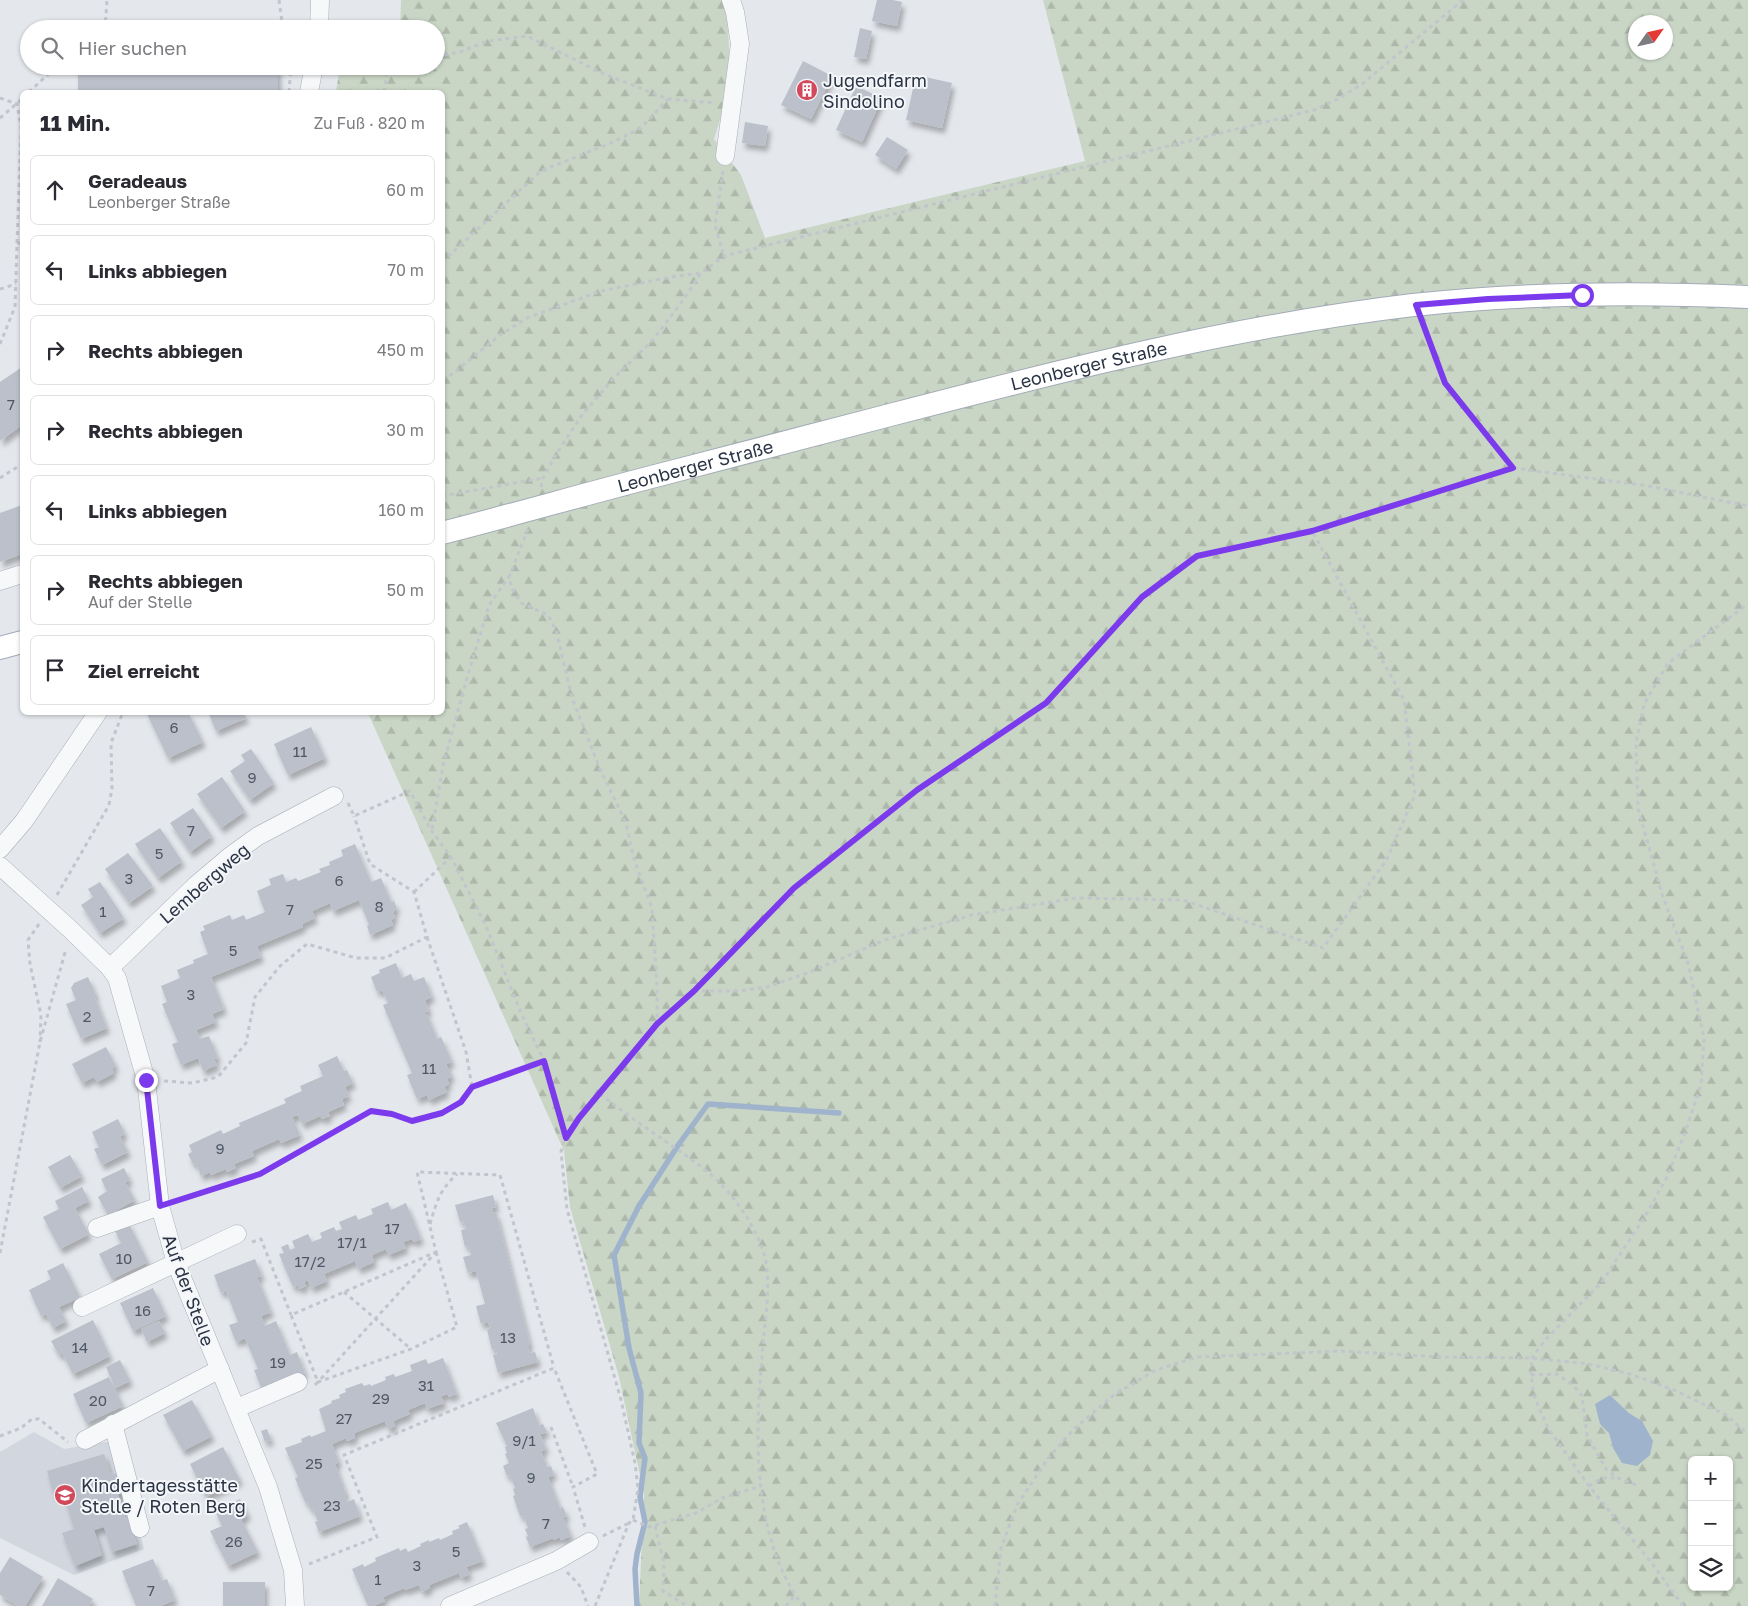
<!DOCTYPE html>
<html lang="de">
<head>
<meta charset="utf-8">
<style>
  body { margin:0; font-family:"Golos Text",sans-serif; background:#f7f7f7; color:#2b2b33 }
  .controls { position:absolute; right:15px; bottom:15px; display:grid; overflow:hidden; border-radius:8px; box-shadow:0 1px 4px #0004 }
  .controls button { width:45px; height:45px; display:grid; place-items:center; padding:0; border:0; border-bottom:1px solid #e1e1e2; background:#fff; color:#2b2b33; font:25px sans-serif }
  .compass { position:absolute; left:1628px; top:15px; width:45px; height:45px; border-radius:50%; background:#fff; box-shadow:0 1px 4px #0004; rotate:56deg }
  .stop { position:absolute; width:15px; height:15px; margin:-11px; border:4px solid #7c3aed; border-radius:50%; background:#fff }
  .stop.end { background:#7c3aed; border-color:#fff; box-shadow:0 1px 5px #0008 }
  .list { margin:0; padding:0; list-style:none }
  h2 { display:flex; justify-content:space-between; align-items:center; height:65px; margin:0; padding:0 20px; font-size:21px }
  h2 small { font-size:16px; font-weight:400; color:#7c7c81 }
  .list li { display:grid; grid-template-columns:32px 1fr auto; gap:15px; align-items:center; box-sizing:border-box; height:70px; margin:0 10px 10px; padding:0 10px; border:1px solid #e1e1e2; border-radius:8px }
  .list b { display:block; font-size:19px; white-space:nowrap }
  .list p { margin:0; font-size:16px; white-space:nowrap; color:#7c7c81 }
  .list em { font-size:16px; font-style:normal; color:#7c7c81 }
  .icon { flex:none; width:28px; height:28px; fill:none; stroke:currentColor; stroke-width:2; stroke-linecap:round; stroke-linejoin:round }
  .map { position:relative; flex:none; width:1748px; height:1606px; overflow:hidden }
  .search { position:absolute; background:#fff; box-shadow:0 1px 4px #0004; left:20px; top:20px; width:425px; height:55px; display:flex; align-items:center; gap:12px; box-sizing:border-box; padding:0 18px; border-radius:28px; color:#7c7c81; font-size:19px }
  .panel { position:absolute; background:#fff; box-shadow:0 1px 4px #0004; left:20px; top:90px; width:425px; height:625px; border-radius:8px }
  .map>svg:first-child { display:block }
  .built { fill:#d2d6de }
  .forest { fill:url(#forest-firs); fill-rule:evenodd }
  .water { fill:#9fb4cc }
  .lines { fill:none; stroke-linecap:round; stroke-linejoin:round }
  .stream { stroke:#9fb4cc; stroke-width:5.5 }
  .building { fill:#bbc0ca; filter:url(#shadow) }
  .minor-casing { stroke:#a9aeb7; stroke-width:19 }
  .major-casing { stroke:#a3abb8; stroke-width:24 }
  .path { stroke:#c2c5cb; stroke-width:3; stroke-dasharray:4 4; stroke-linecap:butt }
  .minor { stroke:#f7f8fa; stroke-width:18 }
  .major { stroke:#fff; stroke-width:22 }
  .route { stroke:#7c3aed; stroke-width:6 }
  .labels { text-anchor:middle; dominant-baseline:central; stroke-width:4; stroke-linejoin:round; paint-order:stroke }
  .number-label { font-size:15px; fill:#4f5766 }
  .poi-label { font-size:18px; fill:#2b3445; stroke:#f4f6f9; text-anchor:start }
  .street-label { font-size:18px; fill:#2b3445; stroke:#f4f6f9 }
</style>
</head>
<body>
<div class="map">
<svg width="1748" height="1606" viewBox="0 0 1748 1606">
  <defs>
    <pattern id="forest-firs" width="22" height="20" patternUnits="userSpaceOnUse" patternTransform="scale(1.25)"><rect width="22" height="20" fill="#c9d6c5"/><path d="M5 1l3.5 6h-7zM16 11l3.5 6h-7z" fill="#adb8ab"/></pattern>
    <filter id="shadow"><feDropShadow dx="3" dy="5.5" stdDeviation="2.5" flood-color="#0004"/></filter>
  </defs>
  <rect width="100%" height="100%" fill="#e4e7ec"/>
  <polygon class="built" points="34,1432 64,1449 117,1440 144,1549 74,1575 0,1538 0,1452"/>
  <path class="forest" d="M401,0H724L727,11L731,85L714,139L741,175L765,238L1085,161L1043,0H1748V1606H639L644,1494L619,1377L570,1207L564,1151L368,713L442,712V92H336L340,66H436V29H400ZM1636,22H1666V52H1636ZM1610,1395L1629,1413L1642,1421L1613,1448L1609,1433ZM1692,1460H1729V1587H1692Z"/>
  <polygon class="water" points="1610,1395 1629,1413 1642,1421 1653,1441 1650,1455 1637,1466 1622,1463 1613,1448 1609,1433 1600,1424 1595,1404"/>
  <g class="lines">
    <polyline class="stream" points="637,1606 635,1569 637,1554 645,1522 640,1497 645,1458 639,1443 641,1393 629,1348 614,1255 639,1206 679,1144 708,1104 839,1113"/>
  </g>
  <g class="building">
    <polygon points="877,0 893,0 902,2 897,26 872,21"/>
    <polygon points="860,28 872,31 866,59 854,57"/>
    <polygon points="803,61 832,76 811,119 781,105"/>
    <polygon points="78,66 278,67 278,92 78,92"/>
    <polygon points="916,75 952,83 942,128 906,120"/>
    <polygon points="856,86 882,98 862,142 836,130"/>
    <polygon points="745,122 768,126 765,146 742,143"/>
    <polygon points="887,137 908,150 896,169 875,155"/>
    <polygon points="22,367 22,425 0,441 0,382"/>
    <polygon points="22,505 22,554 0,562 0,513"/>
    <polygon points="146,712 188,712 203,742 168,758"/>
    <polygon points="208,712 244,712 246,718 216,731"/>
    <polygon points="311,727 325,758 288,775 274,744"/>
    <polygon points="251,749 274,783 250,800 230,771 245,761 241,755"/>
    <polygon points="222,777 245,811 221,828 197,794"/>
    <polygon points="193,808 212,836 190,852 170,823"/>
    <polygon points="160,828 182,861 158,878 135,844"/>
    <polygon points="355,844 371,882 381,878 391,902 394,901 397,909 393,911 395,918 391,920 393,925 370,935 367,926 369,925 359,900 333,911 330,903 312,911 315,918 302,924 303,927 257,946 261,957 211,977 224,1009 212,1014 216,1022 196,1030 200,1039 209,1036 218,1058 214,1059 217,1065 203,1071 198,1058 181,1065 172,1044 178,1042 162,1004 167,1002 161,986 180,978 177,970 194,963 193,960 208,954 200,932 205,930 203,926 230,915 232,920 244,915 246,920 265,912 257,891 271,885 269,879 283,874 286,882 296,878 298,881 321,872 319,869 330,865 329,862 343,856 341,850"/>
    <polygon points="128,853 153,886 129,903 105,869"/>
    <polygon points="100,882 124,918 100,933 81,905 93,897 88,889"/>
    <polygon points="396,963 402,978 411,974 414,981 424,977 432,997 425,1000 429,1011 424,1013 425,1015 427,1014 437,1039 441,1037 452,1062 446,1064 452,1076 447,1079 449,1084 444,1087 447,1092 429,1100 427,1095 417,1099 407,1075 412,1073 383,1005 388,1003 382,990 377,992 371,977 380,973 379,970"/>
    <polygon points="88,977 96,995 94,995 107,1028 81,1039 66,1004 76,1000 71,988 74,983"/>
    <polygon points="106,1047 116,1066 112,1068 114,1073 97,1082 94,1077 82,1083 72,1064"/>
    <polygon points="337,1056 344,1071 347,1070 353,1083 345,1087 349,1096 342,1099 344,1105 328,1112 330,1116 322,1119 320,1116 302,1124 298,1115 292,1117 300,1135 281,1143 279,1139 252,1151 254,1156 234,1164 236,1168 227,1172 226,1169 211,1175 210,1172 201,1176 196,1163 193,1164 188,1154 192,1152 189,1145 221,1130 223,1134 240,1126 239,1123 286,1103 284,1099 302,1091 300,1086 323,1076 318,1065"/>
    <polygon points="118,1119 125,1134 120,1136 128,1152 102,1165 94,1149 99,1147 92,1132"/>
    <polygon points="70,1155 82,1176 60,1188 48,1167"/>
    <polygon points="124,1168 130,1180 125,1182 135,1200 108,1215 98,1197 107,1191 101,1179"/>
    <polygon points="82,1187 89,1201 75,1208 89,1234 60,1249 43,1217 59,1209 55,1201"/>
    <polygon points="493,1195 496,1207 492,1208 493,1213 496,1212 530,1345 528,1345 530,1353 535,1352 538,1362 498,1373 493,1355 497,1354 496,1349 492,1350 487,1330 490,1328 488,1322 481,1324 476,1306 485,1304 476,1271 468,1273 463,1257 471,1255 469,1246 465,1247 461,1230 466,1229 463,1221 460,1222 455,1205"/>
    <polygon points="388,1202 391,1210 406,1203 421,1239 414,1242 412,1239 403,1242 406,1248 388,1255 386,1249 372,1255 374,1262 358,1269 355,1261 324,1274 327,1281 311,1288 308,1280 304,1282 306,1286 299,1289 298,1285 293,1287 279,1254 284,1253 281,1247 288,1244 290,1250 295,1248 292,1241 308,1234 312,1242 322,1238 320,1233 334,1227 336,1231 342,1229 339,1222 356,1215 358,1220 373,1214 371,1209"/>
    <polygon points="128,1222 148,1262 112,1279 99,1254 121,1243 114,1229"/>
    <polygon points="255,1259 262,1276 257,1277 271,1312 261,1316 265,1326 276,1321 290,1355 297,1352 305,1373 262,1390 254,1370 258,1369 245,1338 236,1342 229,1325 238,1322 226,1291 221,1293 214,1275"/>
    <polygon points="63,1263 80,1297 59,1307 66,1321 53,1328 46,1314 41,1316 29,1290 51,1279 47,1271"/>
    <polygon points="153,1288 166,1316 133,1331 120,1303"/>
    <polygon points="93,1320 110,1356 73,1374 62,1353 59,1355 51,1341"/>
    <polygon points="159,1321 165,1333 147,1342 141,1329"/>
    <polygon points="443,1358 457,1394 449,1397 448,1394 441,1396 444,1403 427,1409 425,1403 408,1410 410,1414 393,1421 395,1426 388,1429 385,1421 354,1433 355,1438 347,1441 346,1438 332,1444 339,1462 335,1464 346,1494 344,1495 347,1502 354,1499 360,1516 319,1532 315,1522 318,1521 312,1508 310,1509 307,1502 305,1502 295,1478 298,1477 285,1448 302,1442 301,1439 310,1435 311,1437 326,1431 319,1409 332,1403 331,1401 340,1398 339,1395 346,1392 345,1389 362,1383 364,1386 370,1384 371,1386 386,1380 385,1377 394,1374 395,1377 412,1371 410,1365 426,1359 428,1364"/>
    <polygon points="120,1360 130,1381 115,1388 106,1367"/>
    <polygon points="109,1377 123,1406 86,1423 73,1394"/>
    <polygon points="192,1400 212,1436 183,1451 163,1415"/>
    <polygon points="533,1408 539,1425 543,1424 547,1432 540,1434 546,1449 541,1451 547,1467 551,1466 554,1475 548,1477 560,1508 563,1507 567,1516 563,1517 571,1536 561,1540 560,1537 553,1540 553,1538 530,1547 526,1537 528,1536 525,1529 528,1528 523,1515 520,1516 513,1496 515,1495 513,1489 515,1488 510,1475 507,1476 503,1466 509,1463 505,1454 507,1453 505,1447 507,1446 496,1423"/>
    <polygon points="267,1429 271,1440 265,1442 261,1431"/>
    <polygon points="223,1447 240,1480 206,1497 190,1464"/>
    <polygon points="104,1454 111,1475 117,1473 123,1493 118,1494 125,1517 128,1517 137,1544 112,1552 104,1527 94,1530 102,1555 75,1566 62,1533 74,1529 62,1489 53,1492 47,1471"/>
    <polygon points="240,1499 248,1515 241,1519 258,1552 228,1566 210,1531 222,1526 215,1511"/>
    <polygon points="467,1522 483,1561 466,1567 470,1574 461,1578 459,1573 429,1585 430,1588 422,1592 419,1585 405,1590 404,1588 383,1597 385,1601 373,1606 368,1606 352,1569 363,1564 364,1567 376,1561 375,1558 399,1548 400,1551 406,1548 408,1552 421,1546 420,1544 429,1540 429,1542 439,1538 440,1540 453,1534 452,1531 460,1528 458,1526"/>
    <polygon points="10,1557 43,1577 25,1606 18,1606 0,1595 0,1573"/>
    <polygon points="153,1559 162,1581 167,1579 175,1600 160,1606 136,1606 122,1571"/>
    <polygon points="58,1578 93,1599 89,1606 42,1606"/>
    <rect x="223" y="1582" width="42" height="24"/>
  </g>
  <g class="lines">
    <g class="minor-casing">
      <g id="minor">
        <polyline points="319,29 320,0"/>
        <polyline points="309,92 314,66"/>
        <polyline points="725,156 740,44 735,12 731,0"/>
        <polyline points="0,581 22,574"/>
        <polyline points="0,849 24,821 98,712"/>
        <polyline points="0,866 71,930 110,968 117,978 146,1080 160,1206 176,1263 268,1487 293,1570 295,1606"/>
        <polyline points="110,968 196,885 229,857 258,836 334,796"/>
        <polyline points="97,1228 160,1206"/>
        <polyline points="82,1307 237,1234"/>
        <polyline points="237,1408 298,1382"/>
        <polyline points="113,1424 140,1528"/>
        <polyline points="85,1440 220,1369"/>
        <polyline points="450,1606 556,1561 589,1542"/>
      </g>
    </g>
    <g class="major-casing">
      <g id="major">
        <path id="s1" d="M442,533C516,514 589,493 663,474C738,454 814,435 890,415C1063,370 1235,326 1413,305C1524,293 1637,292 1748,297"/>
        <polyline points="0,648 22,642"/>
      </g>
    </g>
    <g class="path">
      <polyline points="279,0 283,29"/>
      <polyline points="105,29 107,0"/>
      <polyline points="436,56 460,52 488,41 527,36 604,74 668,99 716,103"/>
      <polyline points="29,92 57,66"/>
      <polyline points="289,92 291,66"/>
      <polyline points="384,92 388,66"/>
      <polyline points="0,98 17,104 22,133"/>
      <polyline points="0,118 22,99"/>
      <polyline points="723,171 715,225 724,256"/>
      <polyline points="17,243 21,133"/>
      <polyline points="442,262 541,171 611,143 641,128 668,99"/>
      <polyline points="0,289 16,284"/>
      <polyline points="1422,322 1445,383 1513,468"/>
      <polyline points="0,344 15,307 17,243 22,243"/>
      <polyline points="442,379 451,375 500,335 527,318 601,291 671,277 701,273"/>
      <polyline points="0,478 22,464"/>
      <polyline points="541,487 543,478 557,453 582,415 612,380 652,341 681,303 701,273 724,256 1314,110 1338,99 1362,84 1463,0"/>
      <polyline points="442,496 543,478"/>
      <polyline points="528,529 509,577 512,589 521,603 548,615 556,630 572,698 600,769 626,823 634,859 652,908 657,986 657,1024"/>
      <polyline points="348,803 354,816 410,791 431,830 451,857 486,926 521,1013 544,1061 565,1138"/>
      <polyline points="432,829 443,766 465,685 489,605 509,577"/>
      <polyline points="414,892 451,857"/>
      <polyline points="57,895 109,805 112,789 111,743 123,712"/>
      <polyline points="39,924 28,940 30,964 41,1015 40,1042"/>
      <polyline points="427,937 466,1052 472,1087"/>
      <polyline points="694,991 739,991 767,987 807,973 885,940 972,915 1076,898 1183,900 1323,948 1386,861 1415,795 1404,700 1312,531"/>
      <polyline points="164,1081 192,1083 218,1077 246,1043 255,997 280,966 307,944 356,958 385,958 427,937 414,892 370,864 354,816"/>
      <path d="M600,1094C617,1107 634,1120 652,1132C680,1152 713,1171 734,1199C745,1213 756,1231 762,1248C773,1276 765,1316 763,1346C755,1430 750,1535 803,1606"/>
      <polyline points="176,1201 260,1174 371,1111 392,1114 412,1121 442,1113 461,1102 472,1087 544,1061"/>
      <path d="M430,1224C437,1201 439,1191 457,1174"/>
      <polyline points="252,1242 261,1239 291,1315"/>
      <polygon points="436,1252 457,1327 411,1349 318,1382"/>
      <polyline points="0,1253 40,1042 66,949"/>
      <polyline points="344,1292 411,1349"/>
      <polyline points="1531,1375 1557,1374 1574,1386 1582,1396 1587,1435 1606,1469 1618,1478 1636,1485"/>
      <polyline points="315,1385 318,1382 291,1315 436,1252 417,1172 500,1175 554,1368"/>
      <polyline points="551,1427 573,1487"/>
      <polyline points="0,1436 21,1428 32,1419 39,1419 68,1442"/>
      <polyline points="1589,1486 1602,1478 1617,1478"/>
      <polyline points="633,1520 649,1527 696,1513 722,1498 761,1486"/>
      <polyline points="655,1526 664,1563 663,1591 687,1606"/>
      <polyline points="603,1536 629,1523"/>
      <polyline points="309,1564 377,1537 344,1455 554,1368 597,1474 573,1487 585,1527"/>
      <polyline points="567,1572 581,1587 588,1606"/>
      <polyline points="595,1606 629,1523 633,1520 638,1489 635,1463 621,1400 567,1209 561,1152 565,1138 579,1118 657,1024 694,991 794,888 917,790 1046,703 1142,597 1197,556 1312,531 1513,468 1649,486 1748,506"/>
      <polyline points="786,1606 795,1595"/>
      <polyline points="995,1606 1001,1548 1017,1505 1049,1457 1074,1429 1114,1395 1156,1370 1197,1357 1340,1351 1440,1357 1532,1358 1589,1364 1630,1374 1674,1390 1726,1415 1748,1434"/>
      <polyline points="1683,1606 1654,1566 1589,1486 1548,1428 1534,1396 1531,1375 1532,1358 1545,1340 1601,1283 1644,1218 1667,1177 1685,1133 1701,1085 1704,1038 1688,963 1662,894 1638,808 1636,744 1644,704 1668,663 1748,604"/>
    </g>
    <use href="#minor" class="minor"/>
    <use href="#major" class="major"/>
  </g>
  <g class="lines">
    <polyline class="route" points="146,1080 160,1206 260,1174 371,1111 392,1114 412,1121 442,1113 461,1102 472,1087 544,1061 566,1138 579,1118 657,1024 694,991 794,888 917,790 1046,703 1142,597 1197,556 1312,531 1513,468 1445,383 1416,305 1488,299 1582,295"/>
  </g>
  <defs>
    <g id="building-disc" transform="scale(1.125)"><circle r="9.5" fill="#d1495b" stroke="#f4f6f9"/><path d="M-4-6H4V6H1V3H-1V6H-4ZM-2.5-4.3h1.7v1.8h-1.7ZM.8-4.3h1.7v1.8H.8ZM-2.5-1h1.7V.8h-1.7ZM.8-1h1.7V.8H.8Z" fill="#fff"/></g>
    <g id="school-disc" transform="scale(1.125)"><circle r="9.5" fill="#d1495b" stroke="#f4f6f9"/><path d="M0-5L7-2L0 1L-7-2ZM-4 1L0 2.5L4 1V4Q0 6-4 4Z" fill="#fff"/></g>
  </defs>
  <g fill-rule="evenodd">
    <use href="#building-disc" x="807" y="90"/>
    <use href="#school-disc" x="65" y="1495"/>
  </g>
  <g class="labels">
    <g class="number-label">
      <text x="11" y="404">7</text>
      <text x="174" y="727">6</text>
      <text x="300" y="751">11</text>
      <text x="252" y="777">9</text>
      <text x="191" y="830">7</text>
      <text x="159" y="853">5</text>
      <text x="129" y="878">3</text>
      <text x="339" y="880">6</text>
      <text x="379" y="906">8</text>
      <text x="290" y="909">7</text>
      <text x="103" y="911">1</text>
      <text x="233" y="950">5</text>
      <text x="191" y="994">3</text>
      <text x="87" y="1016">2</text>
      <text x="429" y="1068">11</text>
      <text x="220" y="1148">9</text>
      <text x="392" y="1228">17</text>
      <text x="352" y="1242">17/1</text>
      <text x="124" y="1258">10</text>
      <text x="310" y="1261">17/2</text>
      <text x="143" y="1310">16</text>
      <text x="508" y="1337">13</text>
      <text x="80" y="1347">14</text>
      <text x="278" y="1362">19</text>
      <text x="426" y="1385">31</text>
      <text x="381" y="1398">29</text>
      <text x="98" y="1400">20</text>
      <text x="344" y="1418">27</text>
      <text x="524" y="1440">9/1</text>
      <text x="314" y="1463">25</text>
      <text x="531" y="1477">9</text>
      <text x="332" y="1505">23</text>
      <text x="546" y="1523">7</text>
      <text x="234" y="1541">26</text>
      <text x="456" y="1551">5</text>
      <text x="417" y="1565">3</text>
      <text x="378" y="1579">1</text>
      <text x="151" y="1590">7</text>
    </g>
    <g class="poi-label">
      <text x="823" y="80">Jugendfarm<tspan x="823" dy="21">Sindolino</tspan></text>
      <text x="81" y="1485">Kindertagesstätte<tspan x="81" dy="21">Stelle / Roten Berg</tspan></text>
    </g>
    <g class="street-label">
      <text stroke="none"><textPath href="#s1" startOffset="668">Leonberger Straße</textPath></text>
      <text stroke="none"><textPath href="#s1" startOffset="262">Leonberger Straße</textPath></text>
      <text transform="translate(204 883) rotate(-41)">Lembergweg</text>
      <text transform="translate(189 1290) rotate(70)">Auf der Stelle</text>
    </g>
  </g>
</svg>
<div class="controls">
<button>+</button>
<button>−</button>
<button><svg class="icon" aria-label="layers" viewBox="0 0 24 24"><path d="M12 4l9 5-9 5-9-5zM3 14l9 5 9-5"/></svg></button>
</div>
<svg class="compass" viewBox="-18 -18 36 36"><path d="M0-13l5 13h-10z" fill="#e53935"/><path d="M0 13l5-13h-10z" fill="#7c7c81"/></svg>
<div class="stop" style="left:1582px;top:295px"></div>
<div class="stop end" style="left:146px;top:1080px"></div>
<div class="search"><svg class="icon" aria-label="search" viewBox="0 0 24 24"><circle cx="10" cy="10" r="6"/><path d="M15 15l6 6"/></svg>Hier suchen</div>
<section class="panel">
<h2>11 Min.<small>Zu Fuß · 820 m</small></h2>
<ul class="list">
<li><svg class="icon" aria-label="ahead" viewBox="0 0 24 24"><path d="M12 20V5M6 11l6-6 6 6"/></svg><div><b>Geradeaus</b><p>Leonberger Straße</p></div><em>60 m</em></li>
<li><svg class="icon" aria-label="left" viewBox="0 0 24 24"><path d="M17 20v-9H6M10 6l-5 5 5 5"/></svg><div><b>Links abbiegen</b></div><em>70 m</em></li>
<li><svg class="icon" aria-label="right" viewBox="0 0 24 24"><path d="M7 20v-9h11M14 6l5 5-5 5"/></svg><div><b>Rechts abbiegen</b></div><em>450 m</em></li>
<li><svg class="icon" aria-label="right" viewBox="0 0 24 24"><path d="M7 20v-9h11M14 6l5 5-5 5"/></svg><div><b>Rechts abbiegen</b></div><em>30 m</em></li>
<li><svg class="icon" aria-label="left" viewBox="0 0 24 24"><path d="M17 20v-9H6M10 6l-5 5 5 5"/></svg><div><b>Links abbiegen</b></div><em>160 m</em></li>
<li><svg class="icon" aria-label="right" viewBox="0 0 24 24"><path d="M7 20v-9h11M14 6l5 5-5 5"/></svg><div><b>Rechts abbiegen</b><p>Auf der Stelle</p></div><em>50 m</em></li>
<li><svg class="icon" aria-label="arrive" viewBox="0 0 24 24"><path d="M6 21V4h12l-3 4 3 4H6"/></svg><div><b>Ziel erreicht</b></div></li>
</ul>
</section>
</div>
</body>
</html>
